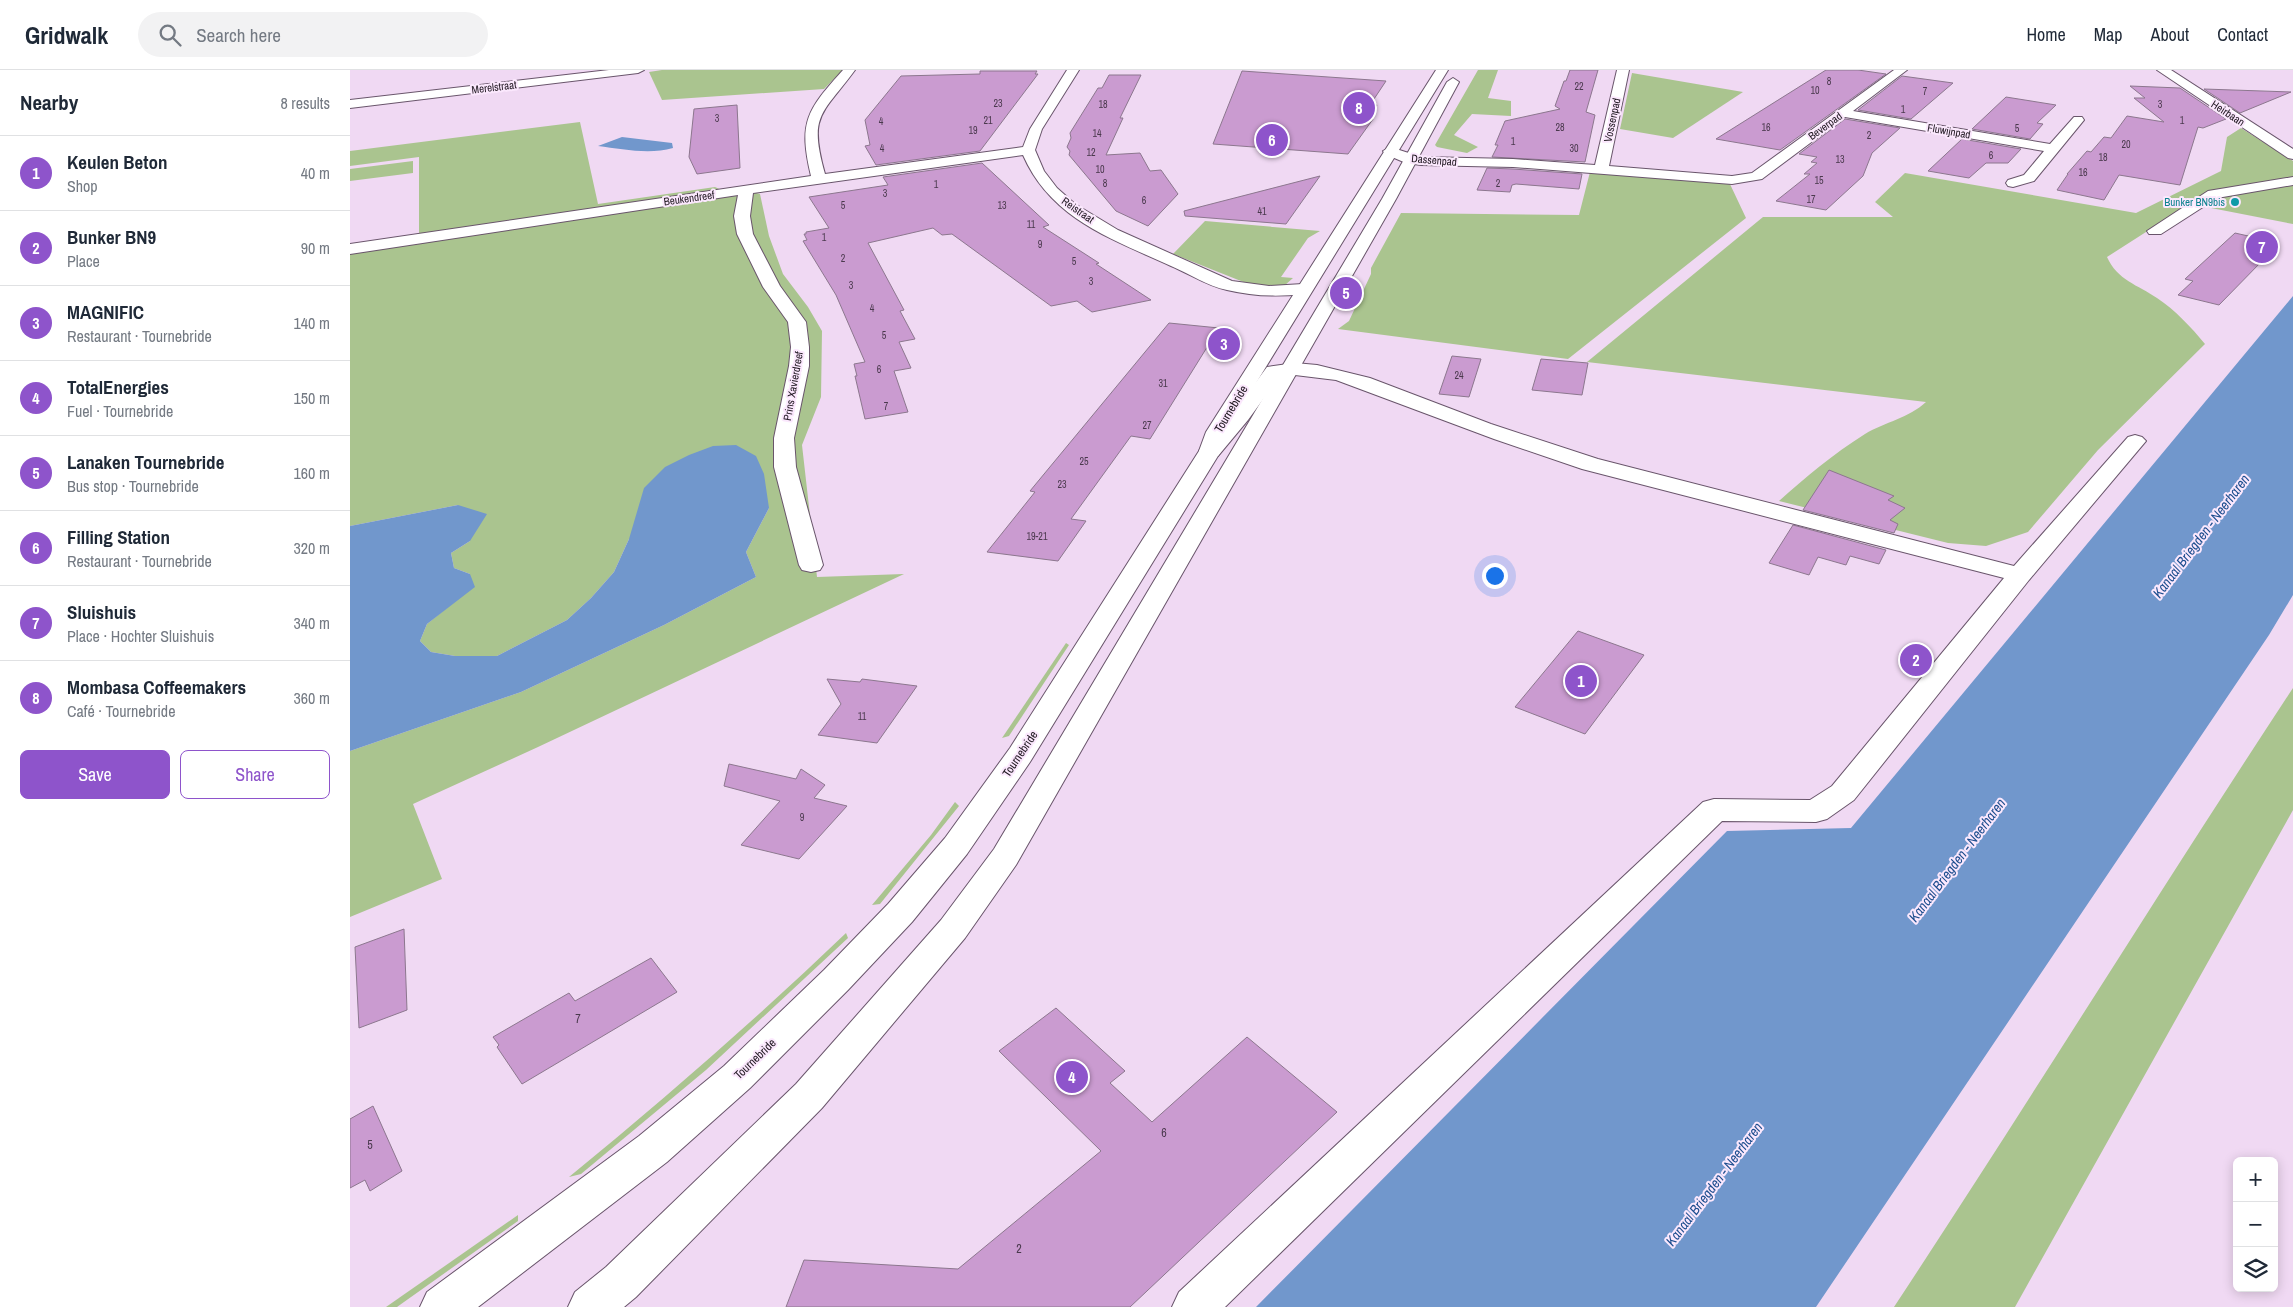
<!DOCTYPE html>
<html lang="en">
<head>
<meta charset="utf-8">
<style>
  body { margin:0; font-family:"Archivo Narrow",sans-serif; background:#f2f2f3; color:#1f2937 }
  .controls { position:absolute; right:15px; bottom:15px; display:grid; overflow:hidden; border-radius:8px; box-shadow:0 2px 12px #0003 }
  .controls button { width:45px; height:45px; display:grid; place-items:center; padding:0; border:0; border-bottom:1px solid #e0e1e3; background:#fff; color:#1f2937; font:25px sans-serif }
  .you { position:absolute; left:1144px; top:505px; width:18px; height:18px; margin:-12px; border:4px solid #fff; border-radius:50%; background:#1a73e8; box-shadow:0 0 0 8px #1a73e833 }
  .badge { display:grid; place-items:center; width:32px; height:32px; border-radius:50%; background:#8e54cb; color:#fff; font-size:16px; font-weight:700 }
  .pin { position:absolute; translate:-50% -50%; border:2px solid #fff; box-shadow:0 1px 5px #0006 }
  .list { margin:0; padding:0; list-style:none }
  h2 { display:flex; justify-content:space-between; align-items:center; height:65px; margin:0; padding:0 20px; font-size:21px }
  h2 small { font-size:16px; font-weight:400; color:#747a83 }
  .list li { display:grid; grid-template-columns:32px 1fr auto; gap:15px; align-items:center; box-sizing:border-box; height:75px; padding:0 20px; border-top:1px solid #e0e1e3 }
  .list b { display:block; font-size:19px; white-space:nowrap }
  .list p { margin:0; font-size:16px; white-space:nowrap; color:#747a83 }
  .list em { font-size:16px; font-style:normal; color:#747a83 }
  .actions { display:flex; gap:10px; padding:15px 20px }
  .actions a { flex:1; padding:11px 0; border:1px solid #8e54cb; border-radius:8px; text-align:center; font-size:18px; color:#8e54cb }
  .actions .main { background:#8e54cb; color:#fff }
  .icon { flex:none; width:28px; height:28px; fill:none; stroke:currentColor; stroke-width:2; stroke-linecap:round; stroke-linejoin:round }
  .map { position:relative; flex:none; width:1943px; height:1237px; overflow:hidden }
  header { display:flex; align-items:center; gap:30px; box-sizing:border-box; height:70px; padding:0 25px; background:#fff; border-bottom:1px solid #e0e1e3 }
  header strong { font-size:24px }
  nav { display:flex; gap:28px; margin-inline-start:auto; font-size:18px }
  .search { width:350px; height:45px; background:#f2f2f3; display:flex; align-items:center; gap:12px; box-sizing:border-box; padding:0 18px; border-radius:28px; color:#747a83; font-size:19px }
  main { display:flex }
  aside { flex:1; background:#fff }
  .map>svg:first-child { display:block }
  .green { fill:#aac48f }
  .water { fill:#7197cc }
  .building { fill:#ca9bd0; stroke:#8c778e }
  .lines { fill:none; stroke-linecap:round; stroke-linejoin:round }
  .minor-casing { stroke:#69556b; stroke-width:2 }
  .primary-casing { stroke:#69556b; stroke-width:2 }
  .minor { fill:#fff; fill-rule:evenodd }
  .primary { fill:#fff; fill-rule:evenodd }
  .culture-dot { fill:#0f9aa8; stroke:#fbe8fd; stroke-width:2 }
  .labels { text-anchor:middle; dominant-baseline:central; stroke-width:4; stroke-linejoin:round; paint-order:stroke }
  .number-label { font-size:10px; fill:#4a394d }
  .far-street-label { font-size:11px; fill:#201821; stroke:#fbe8fd }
  .far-culture-label { font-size:11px; fill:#0d838f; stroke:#fbe8fd; text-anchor:end }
  .street-label { font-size:12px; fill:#201821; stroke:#fbe8fd }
  .near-number-label { font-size:12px; fill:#4a394d }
  .water-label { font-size:14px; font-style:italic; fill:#1c4d8e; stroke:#fbe8fd }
</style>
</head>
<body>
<header>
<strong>Gridwalk</strong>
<div class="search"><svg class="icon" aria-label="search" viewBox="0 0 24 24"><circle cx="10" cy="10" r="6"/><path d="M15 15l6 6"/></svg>Search here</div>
<nav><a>Home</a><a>Map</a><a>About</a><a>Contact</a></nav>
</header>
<main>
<aside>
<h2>Nearby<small>8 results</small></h2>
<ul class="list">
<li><span class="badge">1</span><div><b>Keulen Beton</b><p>Shop</p></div><em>40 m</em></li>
<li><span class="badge">2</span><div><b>Bunker BN9</b><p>Place</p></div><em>90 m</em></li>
<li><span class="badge">3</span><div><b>MAGNIFIC</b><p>Restaurant · Tournebride</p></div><em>140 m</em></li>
<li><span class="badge">4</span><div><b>TotalEnergies</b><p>Fuel · Tournebride</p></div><em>150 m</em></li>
<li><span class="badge">5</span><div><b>Lanaken Tournebride</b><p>Bus stop · Tournebride</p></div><em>160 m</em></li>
<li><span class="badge">6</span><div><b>Filling Station</b><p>Restaurant · Tournebride</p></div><em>320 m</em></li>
<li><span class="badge">7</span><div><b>Sluishuis</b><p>Place · Hochter Sluishuis</p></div><em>340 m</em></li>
<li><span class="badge">8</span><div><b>Mombasa Coffeemakers</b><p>Café · Tournebride</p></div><em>360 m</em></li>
</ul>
<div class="actions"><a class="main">Save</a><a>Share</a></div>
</aside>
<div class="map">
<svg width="1943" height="1237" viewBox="0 0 1943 1237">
  <rect width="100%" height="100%" fill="#f0d9f3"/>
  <g class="green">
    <polygon points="312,0 493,0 474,19 312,30 299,2"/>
    <polygon points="1128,0 1148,0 1138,28 1161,31 1161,46 1122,44 1104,65 1128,77 1117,83 1087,77 1085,75"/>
    <polygon points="1282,3 1393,22 1323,68 1270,59"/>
    <polygon points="230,52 248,134 365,117 376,122 396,120 410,124 419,166 433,204 458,237 472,261 471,327 452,375 467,507 554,504 188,677 63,734 92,809 0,847 0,681 171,622 314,555 406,507 396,482 419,438 279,469 264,502 241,528 217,550 147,586 105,586 81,582 70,571 77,554 98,537 120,504 104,498 101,483 120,471 108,435 0,456 0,175 69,165 69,87 0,96 0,81"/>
    <path d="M1891,58L1943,91V107L1860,121L1757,187C1767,210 1788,215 1807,228C1825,240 1841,257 1855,274L1748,380L1678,462L1636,476L1598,473L1429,431C1456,407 1483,384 1515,364C1535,352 1559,348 1576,332L1237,292L1413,147H1543L1525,132L1555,103L1786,143L1871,101L1877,67Z"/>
    <polygon points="63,91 63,103 0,111 0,99"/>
    <polygon points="1240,102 1379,112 1396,148 1218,289 988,259 999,251 1021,204 1021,198 1051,143 1229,145"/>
    <polygon points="1943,115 1943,154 1856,137 1872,124"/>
    <polygon points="855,151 970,161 958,168 931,207 943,208 934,216 901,215 823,184"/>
    <polygon points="716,573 719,575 659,666 652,668"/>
    <path d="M1943,618V740L1665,1237H1544C1679,1032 1808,823 1943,618Z"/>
    <polygon points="605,732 609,736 530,834 522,835 581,765"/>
    <path d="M496,863L498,868L356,1000L231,1104L219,1107C315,1029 407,948 496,863Z"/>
    <polygon points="168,1145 168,1151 47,1237 36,1237"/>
  </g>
  <g class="water">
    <path d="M272,67L322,73L323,78C299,85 272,79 248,76Z"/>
    <polygon points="1943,226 1943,525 1919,565 1466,1237 906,1237 1377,761 1501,758"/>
    <polygon points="386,375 406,386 414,404 419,438 396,482 406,507 314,555 171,622 0,681 0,456 108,435 137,444 120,471 101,483 104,498 120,504 125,517 77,554 70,571 81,582 105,586 147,586 217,550 241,528 264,502 279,469 294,418 315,397 339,385 363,376"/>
  </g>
  <g class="building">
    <polygon points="1220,0 1248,0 1236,42 1245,45 1235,92 1142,87 1148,75 1145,75 1155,51 1210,39 1205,36 1214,11 1216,11"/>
    <polygon points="1476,0 1508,0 1536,4 1430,80 1366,69"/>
    <polygon points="630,1 687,1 685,4 688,4 630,81 526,95 515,76 520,75 515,50 551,6 630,4"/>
    <polygon points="892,1 1036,11 1020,35 1027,35 1017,48 1023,49 998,84 863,74"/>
    <polygon points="759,5 791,5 770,48 773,48 756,85 790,83 800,101 811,100 828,124 798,156 766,141 719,85 720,81 717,77 721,68 720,63 748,18 752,18"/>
    <polygon points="1552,6 1603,13 1561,49 1508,40"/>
    <polygon points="1780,16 1830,18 1876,49 1853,58 1848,57 1830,115 1769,105 1754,130 1707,120 1718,104 1717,104 1737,81 1741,82 1754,67 1761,68 1777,46 1814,52 1784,28 1795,28"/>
    <polygon points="1854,19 1941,22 1890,43"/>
    <polygon points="1656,27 1706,35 1687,53 1693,54 1680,69 1622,59"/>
    <polygon points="387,35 390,98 347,104 339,87 344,39"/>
    <polygon points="1495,49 1550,58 1522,83 1513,106 1476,140 1426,131 1460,104 1454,104 1467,93 1461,92 1467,87 1449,84"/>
    <polygon points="1612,69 1671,79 1658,93 1636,93 1619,108 1578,101"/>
    <polygon points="632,93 699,155 693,157 749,193 746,194 801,230 742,242 727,231 701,236 602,164 592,165 583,158 518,173 554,240 550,241 565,269 549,272 561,298 544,301 558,342 515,349 505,306 507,306 504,294 515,292 486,225 453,171 457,170 454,164 456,164 456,162 479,158 459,127 538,115 533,107"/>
    <polygon points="1137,98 1163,99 1232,104 1229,119 1166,114 1162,115 1160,122 1127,120"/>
    <polygon points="970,106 936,154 835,146 834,141"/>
    <polygon points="1885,163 1929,173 1910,189 1913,190 1869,235 1828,225 1843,211 1835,209"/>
    <polygon points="819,253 869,258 800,369 781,366 721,449 736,451 708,491 637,482 685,422 680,421"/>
    <polygon points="1102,286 1131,289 1119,327 1089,324"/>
    <polygon points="1191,289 1238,293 1232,325 1182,320"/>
    <polygon points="1479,400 1544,426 1538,430 1555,438 1540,450 1548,454 1544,463 1453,440"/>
    <polygon points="1443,455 1536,480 1529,494 1500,486 1496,495 1468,487 1459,505 1419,493"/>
    <polygon points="1228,561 1294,585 1235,664 1165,637"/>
    <polygon points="477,609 510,612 512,609 567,616 527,673 468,665 491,634"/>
    <polygon points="379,694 446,709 451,699 475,715 464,728 497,736 449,789 391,775 430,731 374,716"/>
    <polygon points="54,859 57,940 9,958 5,877"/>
    <polygon points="301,888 327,922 172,1014 147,977 149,975 143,967 219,923 225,931"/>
    <polygon points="706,938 775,1001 760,1013 802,1052 897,967 987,1042 780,1237 436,1237 454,1190 608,1199 751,1081 649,981"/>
    <polygon points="23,1036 52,1101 20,1121 15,1110 0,1118 0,1049"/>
  </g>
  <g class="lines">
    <g class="minor-casing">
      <g id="minor">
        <polygon points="259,0 294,0 288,3 0,38 0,30"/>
        <path d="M493,0H505C472,45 458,44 475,104L673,77L680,59L717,0H729L692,59L685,80L694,101L707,118L725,134L768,160L882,211L919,216L953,214L959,215L962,219L959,223L953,224C927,227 902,226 877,220C857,216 840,204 821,196C762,169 701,149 673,85L403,123L400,146L403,164L430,216L456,252L459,277V296L444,368L446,397L473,495L470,500L461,502L452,500L449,495L424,397V368L439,296L441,277L438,252L413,217L387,164L384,146L388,125L0,184V174L461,106C448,52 457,40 493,0Z"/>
        <polygon points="1267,0 1279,0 1259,96 1382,106 1402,103 1544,0 1557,0 1503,41 1700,74 1724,47 1732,47 1734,50 1684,111 1663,117 1658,116 1656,113 1658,110 1674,105 1694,81 1495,47 1412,109 1382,114 1163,97 1071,95 1056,93 1035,84 1033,81 1040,77 1071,87 1163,89 1245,95"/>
        <polygon points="1807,0 1821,0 1943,79 1943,89 1938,88"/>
        <polygon points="1943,107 1943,115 1867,128 1811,164 1799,164 1797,161 1858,121"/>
        <polygon points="945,293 967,295 1020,308 1141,354 1248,389 1664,496 1778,367 1785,365 1792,367 1796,371 1679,510 1504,730 1477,749 1466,752 1372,751 875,1237 822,1237 829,1222 1353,732 1364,729 1460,730 1482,716 1654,508 1232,399 1144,369 986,310 945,305 930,306 898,350 868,386 860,387 852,386 849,381 852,376 884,342 917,297"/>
      </g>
    </g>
    <g class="primary-casing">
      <g id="primary">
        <polygon points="1086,0 1098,0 876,362 871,381 680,692 617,784 562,852 498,920 400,1018 317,1092 128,1237 70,1237 77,1222 289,1066 374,996 474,900 538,834 595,768 660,678 849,381 856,362"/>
        <polygon points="1103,8 1109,12 1046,129 666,795 615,868 472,1038 286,1227 274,1237 218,1237 225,1222 256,1197 446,1014 591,850 644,779 1032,129 1097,12"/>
      </g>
    </g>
    <use href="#minor" class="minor"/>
    <use href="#primary" class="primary"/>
  </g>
  <circle class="culture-dot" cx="1885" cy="132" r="5"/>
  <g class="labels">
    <g class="number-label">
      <text x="1479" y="11">8</text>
      <text x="1229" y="16">22</text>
      <text x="1465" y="20">10</text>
      <text x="1575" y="21">7</text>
      <text x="648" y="33">23</text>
      <text x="753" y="34">18</text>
      <text x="1810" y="34">3</text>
      <text x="1553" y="39">1</text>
      <text x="367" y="48">3</text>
      <text x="638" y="50">21</text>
      <text x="1832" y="50">1</text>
      <text x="531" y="51">4</text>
      <text x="1210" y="57">28</text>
      <text x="1416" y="57">16</text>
      <text x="1667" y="58">5</text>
      <text x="623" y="60">19</text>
      <text x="747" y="63">14</text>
      <text x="1519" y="65">2</text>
      <text x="1163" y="71">1</text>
      <text x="1776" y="74">20</text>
      <text x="532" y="78">4</text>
      <text x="1224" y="78">30</text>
      <text x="741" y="82">12</text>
      <text x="1641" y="85">6</text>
      <text x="1753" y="87">18</text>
      <text x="1490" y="89">13</text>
      <text x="750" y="99">10</text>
      <text x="1733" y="102">16</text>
      <text x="1469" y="110">15</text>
      <text x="755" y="113">8</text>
      <text x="1148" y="113">2</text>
      <text x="586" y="114">1</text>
      <text x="535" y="123">3</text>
      <text x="1461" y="129">17</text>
      <text x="794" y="130">6</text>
      <text x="493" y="135">5</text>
      <text x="652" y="135">13</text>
      <text x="912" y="141">41</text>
      <text x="681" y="154">11</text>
      <text x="474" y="167">1</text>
      <text x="690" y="174">9</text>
      <text x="493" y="188">2</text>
      <text x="724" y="191">5</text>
      <text x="741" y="211">3</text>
      <text x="501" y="215">3</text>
      <text x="522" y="238">4</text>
      <text x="534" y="265">5</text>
      <text x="529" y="299">6</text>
      <text x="1109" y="305">24</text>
      <text x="813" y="313">31</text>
      <text x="536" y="336">7</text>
      <text x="797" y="355">27</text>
      <text x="734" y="391">25</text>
      <text x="712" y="414">23</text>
      <text x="687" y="466">19-21</text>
      <text x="512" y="646">11</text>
      <text x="452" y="747">9</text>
    </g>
    <g class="far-street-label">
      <text transform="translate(144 17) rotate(-7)">Merelstraat</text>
      <text transform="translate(1878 43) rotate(33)">Heirbaan</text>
      <text transform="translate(1262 50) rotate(-78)">Vossenpad</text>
      <text transform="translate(1475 56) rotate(-36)">Beverpad</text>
      <text transform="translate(1599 61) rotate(10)">Fluwijnpad</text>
      <text transform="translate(1084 90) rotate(5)">Dassenpad</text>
      <text transform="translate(339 128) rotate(-8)">Beukendreef</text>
      <text transform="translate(728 140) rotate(35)">Reistraat</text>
      <text transform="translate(443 316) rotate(-80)">Prins Xavierdreef</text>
    </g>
    <g class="far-culture-label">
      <text x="1875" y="132">Bunker BN9bis</text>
    </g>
    <g class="street-label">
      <text transform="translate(881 339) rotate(-59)">Tournebride</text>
      <text transform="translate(670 684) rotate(-56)">Tournebride</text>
      <text transform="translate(405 989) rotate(-44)">Tournebride</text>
    </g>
    <g class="near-number-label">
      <text x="228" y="949">7</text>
      <text x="814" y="1063">6</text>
      <text x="20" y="1075">5</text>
      <text x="669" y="1179">2</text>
    </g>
    <g class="water-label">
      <text transform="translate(1851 466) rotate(-53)">Kanaal Briegden - Neerharen</text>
      <text transform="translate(1607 790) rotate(-53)">Kanaal Briegden - Neerharen</text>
      <text transform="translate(1364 1114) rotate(-53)">Kanaal Briegden - Neerharen</text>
    </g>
  </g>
</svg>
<div class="controls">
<button>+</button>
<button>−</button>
<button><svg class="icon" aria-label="layers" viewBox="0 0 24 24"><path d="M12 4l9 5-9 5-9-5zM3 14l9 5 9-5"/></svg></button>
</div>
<div class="you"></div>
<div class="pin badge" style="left:1231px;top:611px">1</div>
<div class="pin badge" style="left:1566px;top:590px">2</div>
<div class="pin badge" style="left:874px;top:274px">3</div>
<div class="pin badge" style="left:722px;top:1007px">4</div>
<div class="pin badge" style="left:996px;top:223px">5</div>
<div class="pin badge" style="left:922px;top:70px">6</div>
<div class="pin badge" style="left:1912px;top:177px">7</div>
<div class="pin badge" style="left:1009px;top:38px">8</div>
</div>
</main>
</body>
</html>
